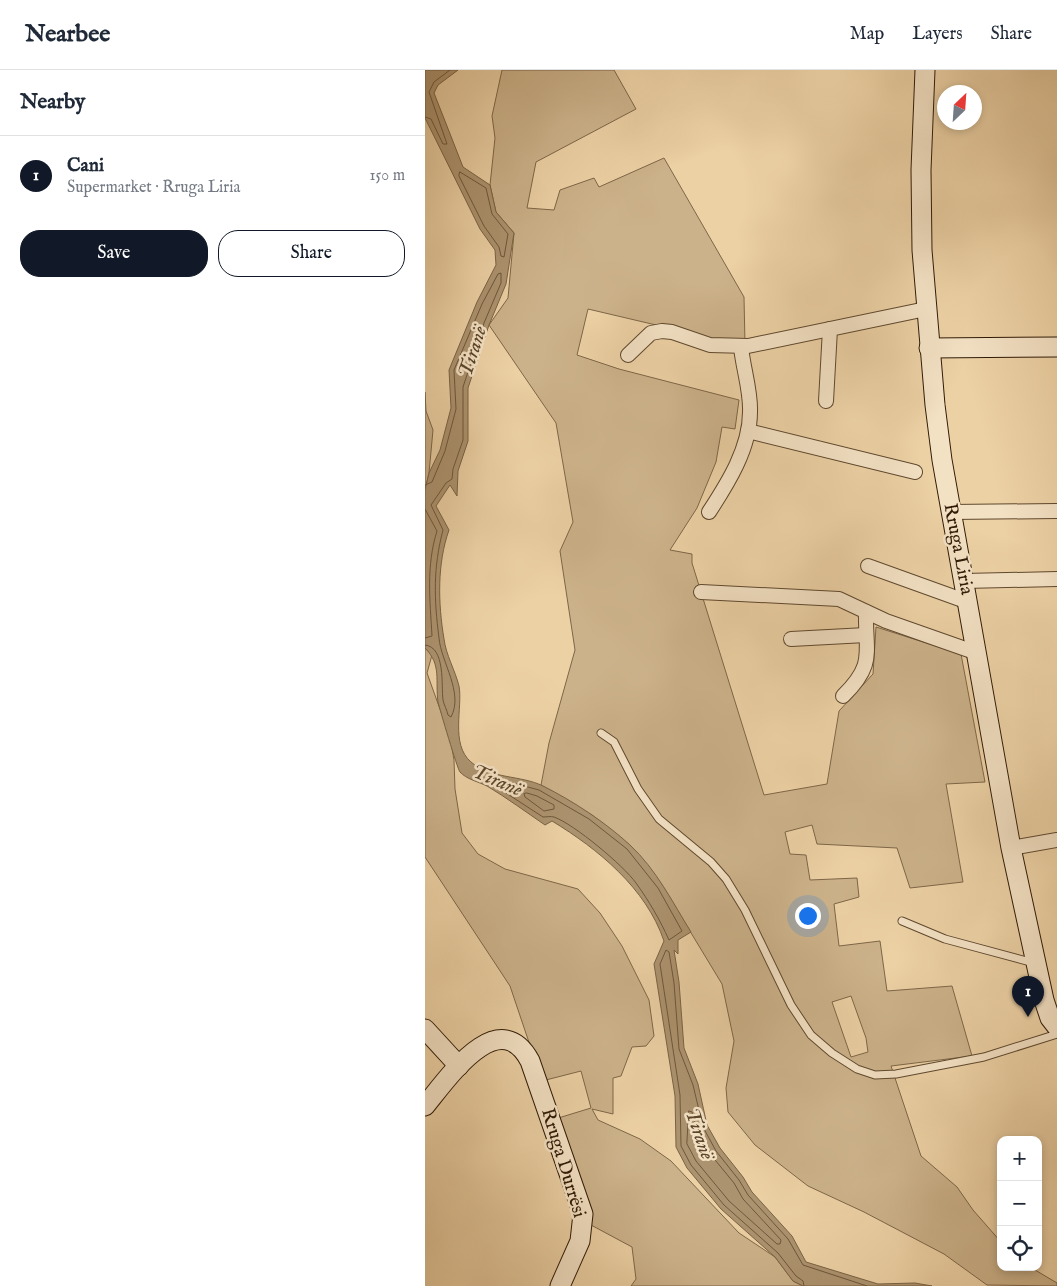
<!DOCTYPE html>
<html lang="en">
<head>
<meta charset="utf-8">
<style>
  body { margin:0; font-family:"IM FELL English",serif; background:#f2f2f3; color:#1f2937 }
  .controls { position:absolute; right:15px; bottom:15px; display:grid; overflow:hidden; border-radius:10px; box-shadow:0 2px 8px #0003 }
  .controls button { width:45px; height:45px; display:grid; place-items:center; padding:0; border:0; border-bottom:1px solid #e0e1e3; background:#fff; color:#1f2937; font:25px sans-serif }
  .compass { position:absolute; left:512px; top:15px; width:45px; height:45px; border-radius:50%; background:#fff; box-shadow:0 2px 8px #0003; rotate:25deg }
  .you { position:absolute; left:382px; top:845px; width:18px; height:18px; margin:-12px; border:4px solid #fff; border-radius:50%; background:#1a73e8; box-shadow:0 0 0 8px #1a73e833 }
  .badge { display:grid; place-items:center; width:32px; height:32px; border-radius:50%; background:#111827; color:#fff; font-size:16px; font-weight:700 }
  .pin { position:absolute; translate:-50% -41px; filter:drop-shadow(0 1px 2px #0008) }
  .pin::after { content:''; position:absolute; top:26px; width:18px; height:15px; background:inherit; clip-path:polygon(0 0,100% 0,50% 100%) }
  .list { margin:0; padding:0; list-style:none }
  h2 { display:flex; justify-content:space-between; align-items:center; height:65px; margin:0; padding:0 20px; font-size:21px }
  h2 small { font-size:16px; font-weight:400; color:#747a83 }
  .list li { display:grid; grid-template-columns:32px 1fr auto; gap:15px; align-items:center; box-sizing:border-box; height:80px; padding:0 20px; border-top:1px solid #e0e1e3 }
  .list b { display:block; font-size:19px; white-space:nowrap }
  .list p { margin:0; font-size:16px; white-space:nowrap; color:#747a83 }
  .list em { font-size:16px; font-style:normal; color:#747a83 }
  .actions { display:flex; gap:10px; padding:15px 20px }
  .actions a { flex:1; padding:11px 0; border:1px solid #111827; border-radius:20px; text-align:center; font-size:18px; color:#111827 }
  .actions .main { background:#111827; color:#fff }
  .icon { flex:none; width:28px; height:28px; fill:none; stroke:currentColor; stroke-width:2; stroke-linecap:round; stroke-linejoin:round }
  .map { position:relative; flex:none; width:632px; height:1216px; overflow:hidden }
  header { display:flex; align-items:center; gap:30px; box-sizing:border-box; height:70px; padding:0 25px; background:#fff; border-bottom:1px solid #e0e1e3 }
  header strong { font-size:24px }
  nav { display:flex; gap:28px; margin-inline-start:auto; font-size:18px }
  main { display:flex }
  aside { flex:1; background:#fff }
  .map>svg:first-child { display:block }
  .green { fill:#ccb28a; stroke:#7e6648; fill-rule:evenodd }
  .water { fill:#ac936f; stroke:#7a6345 }
  .lines { fill:none; stroke-linecap:round; stroke-linejoin:round }
  .shore { stroke:#6e573b; stroke-width:1 }
  .lane-casing { stroke:#5f482e; stroke-width:9 }
  .street-casing { stroke:#5f482e; stroke-width:16 }
  .secondary-casing { stroke:#301b07; stroke-width:21 }
  .lane { stroke:#f3e1c4; stroke-width:7 }
  .street { stroke:#f3e1c4; stroke-width:14 }
  .secondary { stroke:#f3e1c4; stroke-width:19 }
  .labels { text-anchor:middle; dominant-baseline:central; stroke-width:5; stroke-linejoin:round; paint-order:stroke }
  .street-label { font-size:19px; fill:#301b07; stroke:#f3e1c4 }
  .water-label { font-size:20px; font-style:italic; fill:#5b452b; stroke:#f3e1c4 }
</style>
</head>
<body>
<header>
<strong>Nearbee</strong>
<nav><a>Map</a><a>Layers</a><a>Share</a></nav>
</header>
<main>
<aside>
<h2>Nearby<small></small></h2>
<ul class="list">
<li><span class="badge">1</span><div><b>Cani</b><p>Supermarket · Rruga Liria</p></div><em>150 m</em></li>
</ul>
<div class="actions"><a class="main">Save</a><a>Share</a></div>
</aside>
<div class="map">
<svg width="632" height="1216" viewBox="0 0 632 1216">
  <rect width="100%" height="100%" fill="#ecd1a5"/>
  <filter id="stains"><feTurbulence type="fractalNoise" baseFrequency=".004" numOctaves="4"/><feColorMatrix values="0 0 0 0 .2 0 0 0 0 .09 0 0 0 0 .02 0 0 0 .5 -.17"/></filter>
  <radialGradient id="worn" r=".72"><stop offset=".6" stop-color="#630" stop-opacity="0"/><stop offset="1" stop-color="#630" stop-opacity=".3"/></radialGradient>
  <g class="green">
    <path d="M77,0H189L211,39L111,92L102,138L129,140L135,120L169,108L174,117L239,88L319,227L320,275L257,266L231,255L163,239L152,285L194,299L314,330L310,359L297,357L291,392L272,438L245,480L267,484V493L339,725L402,714L414,641L448,604L451,557L536,584L560,712L521,714L538,812L485,818L472,778L392,774L387,755L360,762L365,784L381,785L385,810L432,808L434,827L409,834L414,876L455,871L462,921L527,916L547,986L466,996L496,1086L532,1117L548,1140L576,1172V1197H605L632,1213V1216L562,1215L519,1184L439,1142L383,1116L330,1075L303,1042L301,1018L309,971L297,914L237,815L206,776L167,745L116,715L124,673L150,580L135,481L148,452L131,353L64,255L83,228L89,163L71,142L65,115L70,68L67,46ZM426,926L441,968L443,982L426,987L407,932Z"/>
    <polygon points="0,322 1,341 8,360 4,403 0,420"/>
    <polygon points="0,578 7,585 2,603 25,667 29,690 30,719 37,763 53,784 80,799 153,819 175,843 197,876 224,930 229,966 221,976 207,977 196,1006 188,1008 188,1044 167,1039 173,1050 215,1069 246,1091 314,1163 350,1187 368,1211 378,1216 206,1216 211,1209 207,1177 166,1155 130,1049 166,1038 156,1001 117,1011 85,916 0,787"/>
  </g>
  <path class="water" d="M0,0H33L13,15L9,23L38,97L65,115L71,142L89,163L81,214L64,255L43,318V371L33,401L32,426L25,415L11,436L24,460C12,494 13,533 19,569C21,585 30,600 34,616C38,637 25,674 46,692C65,709 96,705 118,716C148,731 180,752 205,775C231,799 248,833 266,862L253,870V884L249,880L254,912L259,978L273,1014L282,1055L295,1078L318,1107L327,1122L367,1166L381,1192L453,1214L490,1213L507,1216H378L368,1211L350,1187L296,1139L262,1098L251,1077L250,1026L229,894L239,871C221,818 173,779 127,751L120,755C101,742 82,728 62,716C54,712 41,709 35,702C32,698 15,640 13,632C10,611 17,595 0,578V420L4,403L15,380L26,338L24,300L52,232L71,195L70,180L55,159L0,48Z"/>
  <g class="lines">
    <g class="shore">
      <polyline points="0,47 6,49 18,74 22,74 4,22 9,12 25,0"/>
      <polygon points="35,102 61,118 67,144 83,164 79,187 76,186 74,177 59,156 34,106"/>
      <path d="M0,415L7,412L20,381L31,339L29,300L57,234L73,204L76,203V213L59,253L38,317V370L28,399L27,409L21,413L6,435L18,460C8,498 9,529 14,568C16,592 39,623 26,647L23,645C22,640 19,635 18,630C16,616 21,577 0,575"/>
      <path d="M0,439L12,461C1,496 5,530 7,566L0,568"/>
      <path d="M66,707L114,720L164,749L202,779L233,818L257,861L244,870C235,850 224,831 211,813C199,796 149,754 129,747C126,746 122,747 118,747L64,712L63,709Z"/>
      <polygon points="102,723 112,726 129,735 129,739 119,741 100,727 99,724"/>
      <polygon points="264,1041 267,1042 272,1059 286,1085 309,1113 318,1129 356,1170 355,1174 352,1174 304,1131 271,1091 262,1074"/>
      <polyline points="379,1216 378,1211 371,1206 353,1183 299,1135 266,1095 256,1076 255,1025 235,894 241,880 244,882 249,913 254,979 268,1015 278,1057 291,1081 314,1110 323,1125 363,1169 378,1195 442,1216"/>
    </g>
    <g class="lane-casing">
      <g id="lane">
        <polyline points="176,663 189,672 213,719 234,749 286,792 301,809 320,840 366,935 386,965 407,983 432,999 450,1005 471,1004 559,987 632,964"/>
        <polyline points="477,851 520,869 609,893"/>
      </g>
    </g>
    <g class="street-casing">
      <g id="street">
        <polyline points="203,285 226,263 237,261 247,262 285,275 323,276 501,239"/>
        <polyline points="401,331 405,259"/>
        <polyline points="323,361 490,402"/>
        <path d="M284,442C303,413 325,378 325,342C326,321 318,298 316,277"/>
        <polyline points="526,442 632,441"/>
        <polyline points="443,496 543,532"/>
        <polyline points="539,511 632,509"/>
        <polyline points="276,522 414,529 461,551 552,583"/>
        <polyline points="366,569 441,565"/>
        <path d="M418,626C451,594 440,582 441,542"/>
        <polyline points="586,778 632,770"/>
      </g>
    </g>
    <g class="secondary-casing">
      <g id="secondary">
        <polyline points="500,0 496,100 497,180 510,335 517,390 586,778 619,930 625,948 632,957"/>
        <polyline points="504,278 632,277"/>
        <polyline points="0,959 34,996"/>
        <path d="M0,1036C23,1008 74,933 105,991L158,1144L155,1171L135,1216"/>
      </g>
    </g>
    <use href="#lane" class="lane"/>
    <use href="#street" class="street"/>
    <use href="#secondary" class="secondary"/>
  </g>
  <g class="labels">
    <g class="street-label">
      <text transform="translate(533 479) rotate(79)">Rruga Liria</text>
      <text transform="translate(138 1093) rotate(73)">Rruga Durrësi</text>
    </g>
    <g class="water-label">
      <text transform="translate(48 282) rotate(-72)">Tiranë</text>
      <text transform="translate(72 711) rotate(23)">Tiranë</text>
      <text transform="translate(274 1064) rotate(71)">Tiranë</text>
    </g>
  </g>
  <rect width="100%" height="100%" filter="url(#stains)"/>
  <rect width="100%" height="100%" fill="url(#worn)"/>
</svg>
<div class="controls">
<button>+</button>
<button>−</button>
<button><svg class="icon" aria-label="locate" viewBox="0 0 24 24"><circle cx="12" cy="12" r="6"/><path d="M12 2v4M12 18v4M2 12h4M18 12h4"/></svg></button>
</div>
<svg class="compass" viewBox="-18 -18 36 36"><path d="M0-13l5 13h-10z" fill="#e53935"/><path d="M0 13l5-13h-10z" fill="#747a83"/></svg>
<div class="you"></div>
<div class="pin badge" style="left:603px;top:947px">1</div>
</div>
</main>
</body>
</html>
